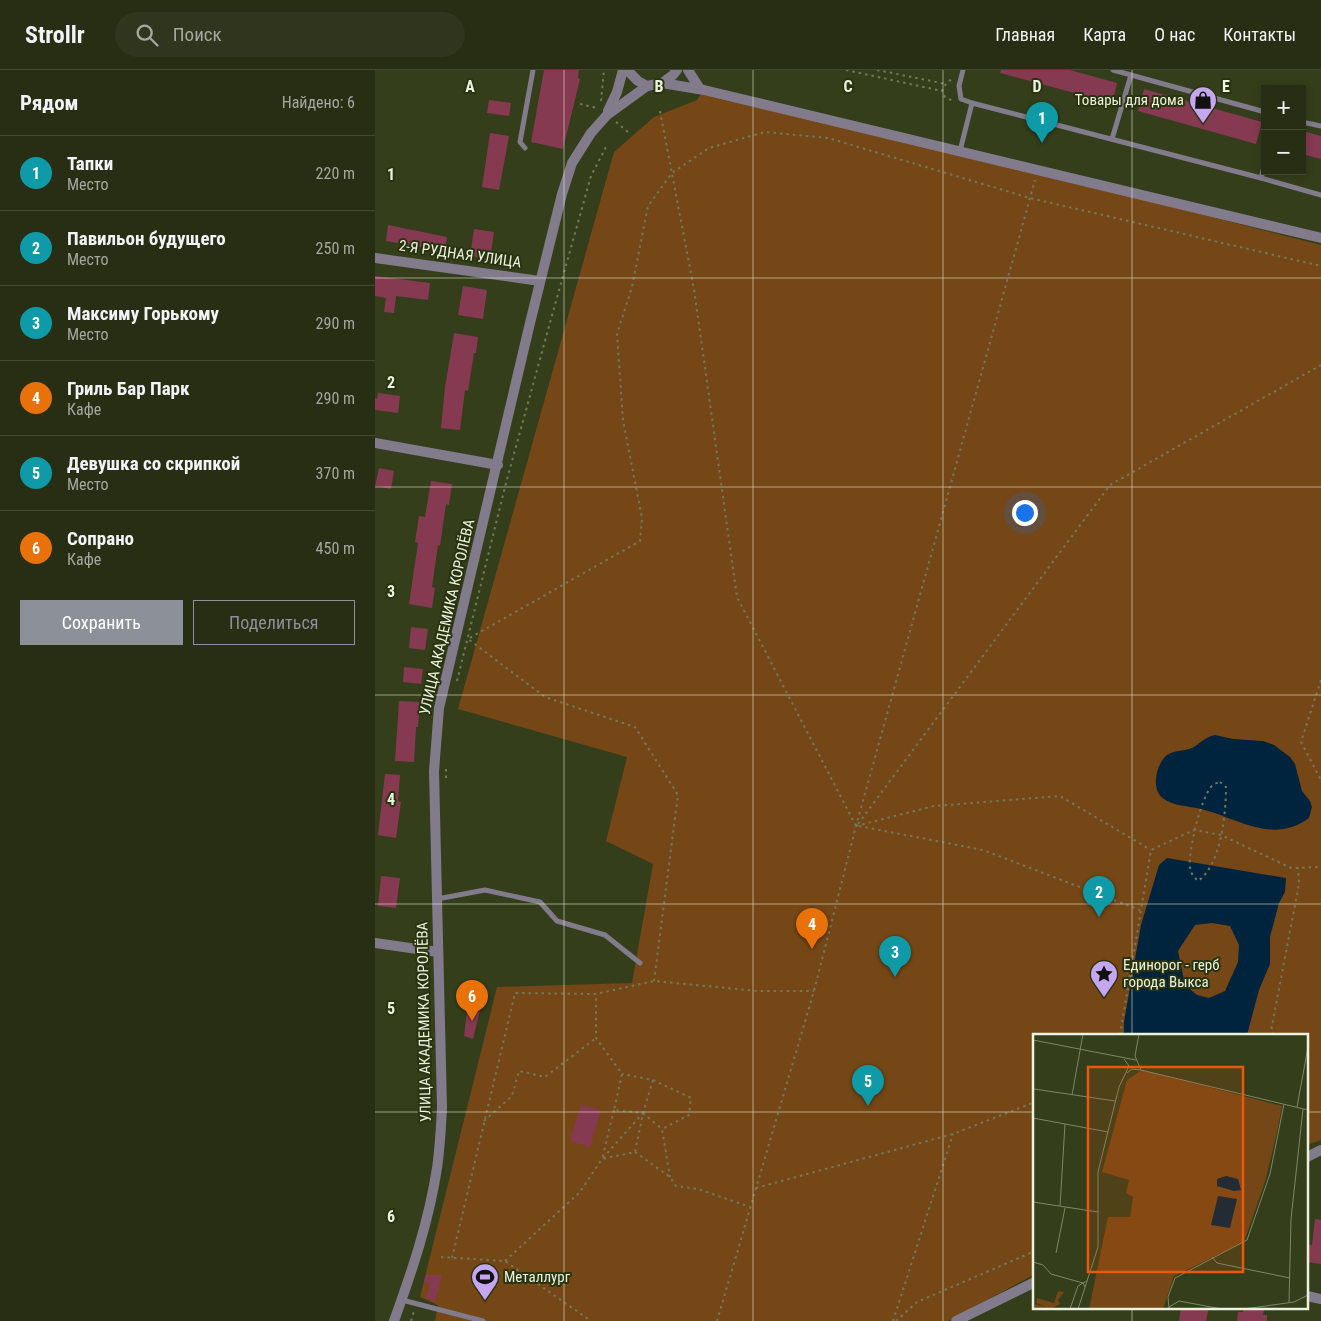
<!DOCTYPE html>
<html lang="ru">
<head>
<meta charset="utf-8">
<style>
  body { margin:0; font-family:"Roboto Condensed",sans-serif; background:#2f361d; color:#f1f3f6 }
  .controls { position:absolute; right:15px; top:15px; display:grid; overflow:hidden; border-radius:0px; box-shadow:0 2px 8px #0003 }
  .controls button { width:45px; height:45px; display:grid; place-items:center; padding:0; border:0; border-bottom:1px solid #434a34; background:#272e14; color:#f1f3f6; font:25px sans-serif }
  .you { position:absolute; left:649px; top:442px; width:18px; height:18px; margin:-12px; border:4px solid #fff; border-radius:50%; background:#1a73e8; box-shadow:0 0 0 8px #1a73e833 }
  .badge { display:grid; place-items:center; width:32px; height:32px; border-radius:50%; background:#8c9099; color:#fff; font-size:16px; font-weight:700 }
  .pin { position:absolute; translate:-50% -41px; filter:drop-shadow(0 1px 2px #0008) }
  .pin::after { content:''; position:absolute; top:26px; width:18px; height:15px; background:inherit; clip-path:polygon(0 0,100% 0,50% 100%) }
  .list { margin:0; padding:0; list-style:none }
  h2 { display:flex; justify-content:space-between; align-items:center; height:65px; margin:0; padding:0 20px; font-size:21px }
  h2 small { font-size:16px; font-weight:400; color:#a4a8a0 }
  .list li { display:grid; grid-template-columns:32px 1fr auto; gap:15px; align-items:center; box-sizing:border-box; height:75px; padding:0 20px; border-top:1px solid #434a34 }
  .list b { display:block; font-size:19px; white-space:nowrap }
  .list p { margin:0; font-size:16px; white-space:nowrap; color:#a4a8a0 }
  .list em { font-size:16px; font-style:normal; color:#a4a8a0 }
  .actions { display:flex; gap:10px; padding:15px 20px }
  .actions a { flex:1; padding:11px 0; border:1px solid #8c9099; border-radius:0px; text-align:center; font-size:18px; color:#8c9099 }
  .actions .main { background:#8c9099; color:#fff }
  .icon { flex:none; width:28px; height:28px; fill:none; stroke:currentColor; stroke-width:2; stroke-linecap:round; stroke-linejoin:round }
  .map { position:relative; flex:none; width:946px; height:1251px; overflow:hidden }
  header { display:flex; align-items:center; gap:30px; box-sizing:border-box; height:70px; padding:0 25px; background:#272e14; border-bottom:1px solid #434a34 }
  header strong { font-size:24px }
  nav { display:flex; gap:28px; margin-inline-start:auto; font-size:18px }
  .search { width:350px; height:45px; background:#2f361d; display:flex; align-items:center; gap:12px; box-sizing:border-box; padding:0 18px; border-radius:28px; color:#a4a8a0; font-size:19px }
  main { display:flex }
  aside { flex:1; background:#272e14 }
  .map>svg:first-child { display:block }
  .green { fill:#754716 }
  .water { fill:#00243d; fill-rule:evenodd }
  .building { fill:#863a51 }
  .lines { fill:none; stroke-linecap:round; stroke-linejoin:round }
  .path { stroke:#70795b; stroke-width:2; stroke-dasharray:2.5 4; stroke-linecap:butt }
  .service { stroke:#827b8c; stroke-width:5 }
  .minor { stroke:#827b8c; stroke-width:10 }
  .tertiary { stroke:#827b8c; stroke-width:10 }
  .grid { fill:none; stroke:#ebf2de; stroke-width:1; stroke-opacity:0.55 }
  .labels { text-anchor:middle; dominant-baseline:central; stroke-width:4; stroke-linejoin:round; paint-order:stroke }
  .poi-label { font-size:15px; fill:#ebf2de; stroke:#2a3310; text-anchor:start }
  .street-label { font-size:15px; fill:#ebf2de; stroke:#2a3310 }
  .inset-road { fill:none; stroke:#7d8669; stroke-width:1 }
  .view { fill:#e8590c; fill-opacity:0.15; stroke:#e8590c; stroke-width:2.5 }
  .inset-edge { fill:none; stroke:#ebf2de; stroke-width:2.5 }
  .grid-label { font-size:16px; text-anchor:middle; font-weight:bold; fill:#ebf2de; stroke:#2a3310; stroke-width:4; stroke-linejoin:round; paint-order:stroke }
</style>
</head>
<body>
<header>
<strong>Strollr</strong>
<div class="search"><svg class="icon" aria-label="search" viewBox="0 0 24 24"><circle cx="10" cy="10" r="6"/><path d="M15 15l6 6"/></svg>Поиск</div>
<nav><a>Главная</a><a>Карта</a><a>О нас</a><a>Контакты</a></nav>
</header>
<main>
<aside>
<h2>Рядом<small>Найдено: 6</small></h2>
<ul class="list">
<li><span class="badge" style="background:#0f9aa8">1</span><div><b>Тапки</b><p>Место</p></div><em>220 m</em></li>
<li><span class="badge" style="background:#0f9aa8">2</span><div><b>Павильон будущего</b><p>Место</p></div><em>250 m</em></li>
<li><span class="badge" style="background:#0f9aa8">3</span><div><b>Максиму Горькому</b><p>Место</p></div><em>290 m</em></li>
<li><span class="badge" style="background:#e8710a">4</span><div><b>Гриль Бар Парк</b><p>Кафе</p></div><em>290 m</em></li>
<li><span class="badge" style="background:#0f9aa8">5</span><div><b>Девушка со скрипкой</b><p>Место</p></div><em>370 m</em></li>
<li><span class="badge" style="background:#e8710a">6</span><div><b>Сопрано</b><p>Кафе</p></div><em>450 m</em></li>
</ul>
<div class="actions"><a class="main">Сохранить</a><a>Поделиться</a></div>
</aside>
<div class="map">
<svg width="946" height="1251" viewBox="0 0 946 1251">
  <rect width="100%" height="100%" fill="#343e1b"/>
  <polygon class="green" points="329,20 732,120 946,175 946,1070 932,1075 932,965 660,965 660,1204 573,1251 60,1251 63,1235 45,1227 122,917 257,913 278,794 231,771 252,687 83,639 239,82 279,47 322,30"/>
  <g class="water">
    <path d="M840,665L858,669L888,671L899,675L915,687L920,694L927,721L935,731L937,737L934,748C897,775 863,748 826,739C814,736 798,736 789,729C775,720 781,694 792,685C797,681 807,681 814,679C824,676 827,668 840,665Z"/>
    <path d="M792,788L911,808L910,822L904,833L895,867V894L884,920L872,965H749V952L766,855L784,795ZM837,853L855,856L864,875L863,892L850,921L834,928L822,925L810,915L803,881L820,855Z"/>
  </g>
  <g class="building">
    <polygon points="169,0 204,0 203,8 205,9 188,79 156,72"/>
    <polygon points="626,0 695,0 742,13 737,33 625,3"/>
    <polygon points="769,19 887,52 881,74 763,41"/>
    <polygon points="114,30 136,33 134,46 112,43"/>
    <polygon points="927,61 946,66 946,89 927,84"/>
    <polygon points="115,63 134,66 124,120 107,117"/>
    <polygon points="13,155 72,167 70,181 11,171"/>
    <polygon points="99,159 119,162 115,189 95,186"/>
    <polygon points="0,206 55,213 53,230 21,226 19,243 9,242 11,228 0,226"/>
    <polygon points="88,216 112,220 108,249 83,245"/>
    <polygon points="79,263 103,267 101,283 99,283 93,321 90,320 85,360 66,358 70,317"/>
    <polygon points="3,323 25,326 23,343 0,340 0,328 2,329"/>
    <polygon points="4,398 19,401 16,419 0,416"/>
    <polygon points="56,411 77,414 74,435 71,434 65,476 63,475 57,517 60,518 57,538 34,534 43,473 40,472 44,446 50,447"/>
    <polygon points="36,557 53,559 50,580 34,578"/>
    <polygon points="29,597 48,599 46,614 28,612"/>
    <polygon points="24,631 45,632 43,657 41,657 39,692 20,691"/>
    <polygon points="10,704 25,705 23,731 26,732 21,768 3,765"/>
    <polygon points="6,806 25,808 21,838 3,836"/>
    <polygon points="93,932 107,932 98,969 89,966"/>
    <polygon points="206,1035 226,1040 215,1077 195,1071"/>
    <polygon points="940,1149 946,1150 946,1194 932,1192 932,1174 937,1175"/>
    <polygon points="51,1205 67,1205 60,1232 51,1228 55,1214 49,1212"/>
    <polygon points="806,1237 834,1237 831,1251 804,1251"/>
    <polygon points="869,1237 889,1240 888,1245 892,1245 892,1251 862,1251 863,1242 868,1242"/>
  </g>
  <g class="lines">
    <g class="path">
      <polyline points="471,0 567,21"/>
      <polyline points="502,0 571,14"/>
      <polyline points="576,10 572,12 567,21 570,27 578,31"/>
      <polyline points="226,31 229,0"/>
      <polyline points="205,34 222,38"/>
      <polyline points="285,41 319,219 362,527 481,756"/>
      <polyline points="241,52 253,62"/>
      <polyline points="946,610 926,672 946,710"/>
      <polyline points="82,611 131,413 176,249 216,106 232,75"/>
      <polyline points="71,708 71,697"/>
      <path d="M845,712L851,717C851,744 846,795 823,811C819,807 816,804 815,798C813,782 826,725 838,715C840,713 843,713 845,712Z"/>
      <polyline points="483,754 735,415 946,295"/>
      <polyline points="481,756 559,736 685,726 776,780"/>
      <polyline points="484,756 608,780 765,840"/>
      <polyline points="279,911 303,725 260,657 170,627 93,569 265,471 267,448 248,350 242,264 257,217 273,136 297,103 334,78 390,62 453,68 655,128 946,196"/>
      <polyline points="745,965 776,780 819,760 846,765 916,798 946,797"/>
      <polyline points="898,965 896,961 924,814 923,798"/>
      <polyline points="278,1010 316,1028 314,1045 287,1059 295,1107"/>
      <polyline points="239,1040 227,1089 260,1082 268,1043 278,1010 247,1004"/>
      <polyline points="268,1043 287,1059"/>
      <polyline points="109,1051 137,1026 144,1001 170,1007 221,968"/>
      <polyline points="260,1082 295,1107 301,1116 323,1119 375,1137"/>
      <polyline points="381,1118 578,1064 660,1032"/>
      <polyline points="66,1187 130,1191 216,1251"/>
      <polyline points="77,1188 140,923 221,924 279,911 383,921 439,921"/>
      <polyline points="130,1191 205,1122 227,1089 268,1043 239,1040 247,1004 221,968 221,924"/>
      <polyline points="36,1251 39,1241"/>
      <polyline points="342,1251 439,921 481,756 660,110"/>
      <polyline points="518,1251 578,1064"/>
      <polyline points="521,1251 542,1232 660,1181"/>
    </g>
    <g class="service">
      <polyline points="588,0 584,16 586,29 597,33"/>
      <polyline points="738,0 890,42"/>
      <polyline points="927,52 946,56"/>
      <polyline points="737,69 756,5"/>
      <polyline points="150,78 145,72 158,0"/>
      <polyline points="585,81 597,33 886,108 946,125"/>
      <polyline points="886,108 890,93"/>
      <polyline points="62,829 110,820 165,832 182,851 230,865 265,893"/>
      <polyline points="27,1230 108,1251"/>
    </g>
    <g class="minor">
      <polyline points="0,188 165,211"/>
      <polyline points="0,373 123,395"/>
      <polyline points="0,873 63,882"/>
      <polyline points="932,1087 946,1080"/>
      <polyline points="932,1226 946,1229"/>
      <polyline points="581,1251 660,1212"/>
    </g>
    <g class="tertiary">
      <polyline points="252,0 263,11 272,16"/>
      <polyline points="313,0 325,19"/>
      <polyline points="287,13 298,5 302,0"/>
      <polyline points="233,41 242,22 248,0"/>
      <path d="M19,1251C37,1201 54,1151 62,1098C65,1078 66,1057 67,1037L59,701L64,638L155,253L187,124L197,93L216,63L232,45L272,16L287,13L329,20L946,168"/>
    </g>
  </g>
  <path class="grid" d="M189,0V1251M378,0V1251M568,0V1251M757,0V965M0,208H946M0,417H946M0,625H946M0,834H946M0,1042H660M932,1042H946M757,1237V1251"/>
  <defs>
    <g id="shop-pin" transform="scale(1.4375)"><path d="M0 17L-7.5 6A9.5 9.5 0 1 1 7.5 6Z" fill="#c5a7f1" stroke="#2a3310"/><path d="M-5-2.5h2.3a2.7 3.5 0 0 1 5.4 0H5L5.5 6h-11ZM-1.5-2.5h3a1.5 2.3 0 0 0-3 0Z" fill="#111"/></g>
    <g id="sight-pin" transform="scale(1.4375)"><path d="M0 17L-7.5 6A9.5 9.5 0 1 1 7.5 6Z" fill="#c5a7f1" stroke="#2a3310"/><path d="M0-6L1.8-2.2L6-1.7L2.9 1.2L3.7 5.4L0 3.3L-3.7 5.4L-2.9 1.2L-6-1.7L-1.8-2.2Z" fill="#111"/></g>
    <g id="stadium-pin" transform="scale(1.4375)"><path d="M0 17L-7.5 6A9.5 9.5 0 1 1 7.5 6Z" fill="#c5a7f1" stroke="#2a3310"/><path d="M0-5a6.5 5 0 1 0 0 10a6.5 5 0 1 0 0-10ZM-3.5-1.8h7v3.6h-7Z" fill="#111"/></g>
  </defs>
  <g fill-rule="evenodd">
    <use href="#shop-pin" x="828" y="30"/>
    <use href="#sight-pin" x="729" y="904"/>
    <use href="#stadium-pin" x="110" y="1207"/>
  </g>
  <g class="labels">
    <g class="poi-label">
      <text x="809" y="30" text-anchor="end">Товары для дома</text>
      <text x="748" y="895">Единорог - герб<tspan x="748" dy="17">города Выкса</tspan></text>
      <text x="129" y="1207">Металлург</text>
    </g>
    <g class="street-label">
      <text transform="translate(85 184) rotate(8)">2-Я РУДНАЯ УЛИЦА</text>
      <text transform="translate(72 547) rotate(-77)">УЛИЦА АКАДЕМИКА КОРОЛЁВА</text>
      <text transform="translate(49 952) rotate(-91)">УЛИЦА АКАДЕМИКА КОРОЛЁВА</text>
    </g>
  </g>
  <g transform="translate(658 964)">
    <rect width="275" height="275" fill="#343e1b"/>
    <path d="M109,36L249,72L244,98L232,148L211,208L141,242L130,275H56L75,183H97L100,163L93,159L96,146L69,138L94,46ZM25,257L31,258L25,266L27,270L18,275H1L2,270L14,273L3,269L4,264L21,269Z" fill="#754716"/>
    <path d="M193,142L205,145L208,156L201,157L184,152V145ZM185,162L204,165L197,194L178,191Z" fill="#00243d"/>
    <path class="inset-road" d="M106,0L102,22L108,36M0,6L103,26M94,39L99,35L108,36L275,76M1,55L82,67M39,61L50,0M264,73L275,13M0,84L75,98M0,168L65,178M27,172L32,90M23,219L32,174M179,223L184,229L257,244M0,228L10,231L18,240L50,249L54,247M256,269L258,185L270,75M136,273L146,267L189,275M37,275L45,252L50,249L52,253M45,275L65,213V138L86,53L96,32L91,25M136,275L135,263L142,244L214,206L237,140L251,70M211,275L261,268L275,261"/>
    <path class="view" d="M55,33H210V238H55Z"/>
    <rect width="275" height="275" class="inset-edge"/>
  </g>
  <g class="grid-label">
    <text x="95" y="22">A</text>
    <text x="284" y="22">B</text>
    <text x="473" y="22">C</text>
    <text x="662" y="22">D</text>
    <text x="851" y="22">E</text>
    <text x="16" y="110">1</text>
    <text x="16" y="318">2</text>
    <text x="16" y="527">3</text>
    <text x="16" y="735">4</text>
    <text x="16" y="944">5</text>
    <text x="16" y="1152">6</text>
  </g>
</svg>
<div class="controls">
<button>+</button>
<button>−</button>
</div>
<div class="you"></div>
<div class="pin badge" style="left:667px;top:73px;background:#0f9aa8">1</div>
<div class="pin badge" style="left:724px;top:847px;background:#0f9aa8">2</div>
<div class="pin badge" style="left:520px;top:907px;background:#0f9aa8">3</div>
<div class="pin badge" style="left:437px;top:879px;background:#e8710a">4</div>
<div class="pin badge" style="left:493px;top:1036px;background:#0f9aa8">5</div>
<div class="pin badge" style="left:97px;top:951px;background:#e8710a">6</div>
</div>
</main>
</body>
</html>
